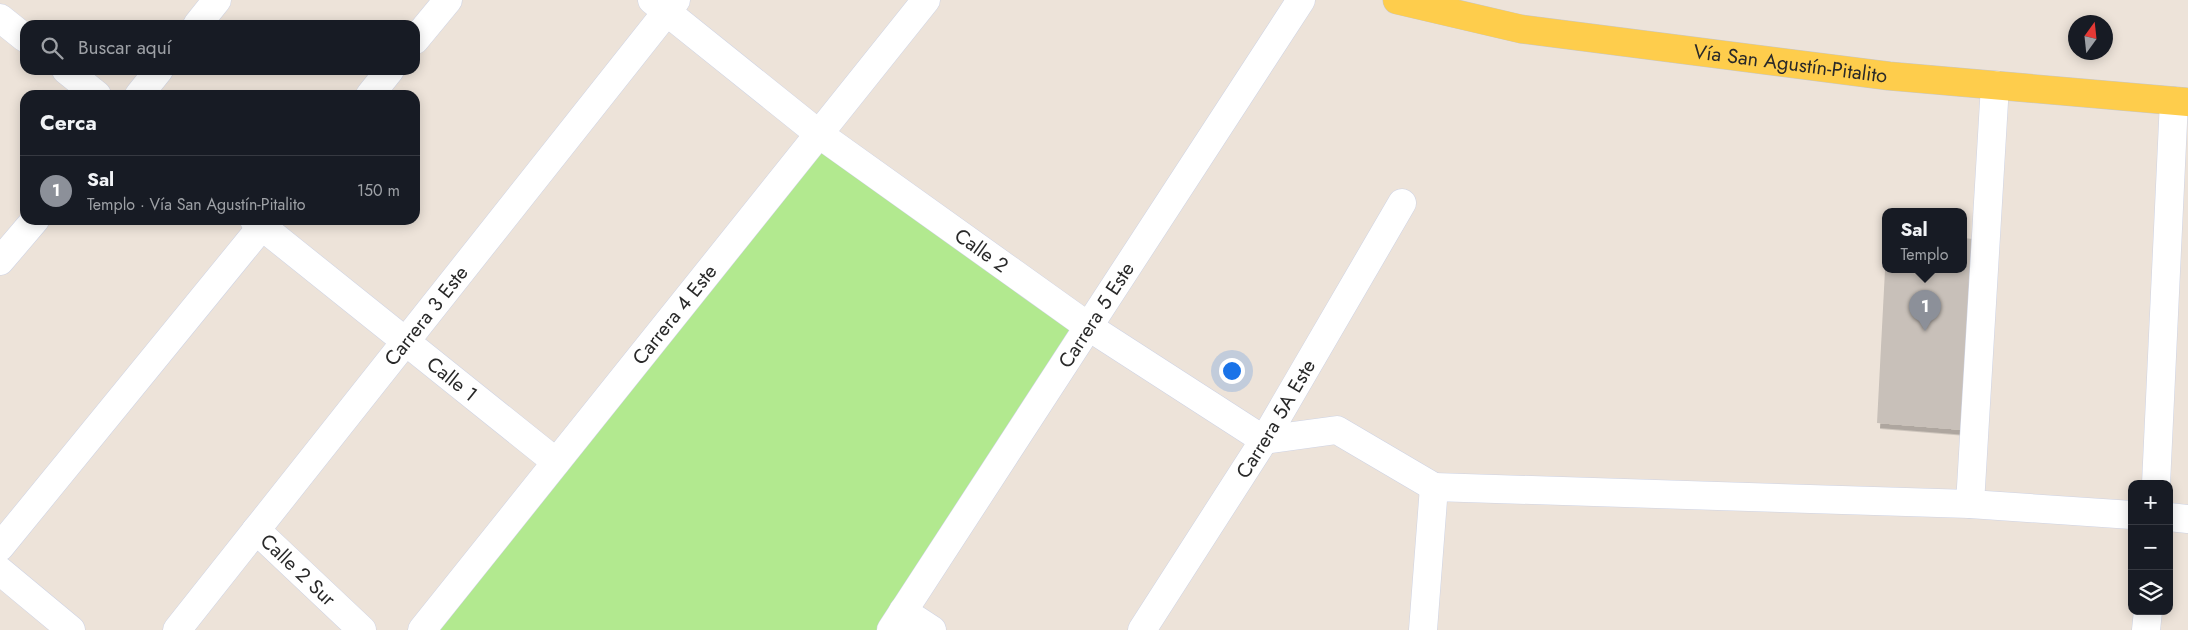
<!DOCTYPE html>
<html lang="es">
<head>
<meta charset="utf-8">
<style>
  body { margin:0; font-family:Jost,sans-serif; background:#20242c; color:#f1f3f6 }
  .controls { position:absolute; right:15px; bottom:15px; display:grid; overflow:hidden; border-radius:10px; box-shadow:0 2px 12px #0003 }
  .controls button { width:45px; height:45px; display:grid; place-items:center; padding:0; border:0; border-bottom:1px solid #363941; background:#171b24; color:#f1f3f6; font:25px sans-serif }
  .compass { position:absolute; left:2068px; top:15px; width:45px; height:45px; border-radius:50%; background:#171b24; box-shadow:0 2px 12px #0003; rotate:15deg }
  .you { position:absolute; left:1231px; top:370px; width:18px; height:18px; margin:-12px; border:4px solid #fff; border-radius:50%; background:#1a73e8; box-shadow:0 0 0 8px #1a73e833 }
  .badge { display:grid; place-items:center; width:32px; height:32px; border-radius:50%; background:#8c9099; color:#fff; font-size:16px; font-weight:700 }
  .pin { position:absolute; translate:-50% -41px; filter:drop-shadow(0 1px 2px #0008) }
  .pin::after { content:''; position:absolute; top:26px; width:18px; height:15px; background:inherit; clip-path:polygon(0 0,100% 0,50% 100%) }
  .popup { position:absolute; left:1882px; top:208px; width:85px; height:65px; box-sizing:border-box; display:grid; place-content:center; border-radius:10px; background:#171b24; filter:drop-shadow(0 1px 4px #0005); font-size:16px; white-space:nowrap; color:#9ea1a6 }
  .popup b { font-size:19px; color:#f1f3f6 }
  .popup::after { content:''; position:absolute; left:50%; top:100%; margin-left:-10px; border:10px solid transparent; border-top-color:#171b24 }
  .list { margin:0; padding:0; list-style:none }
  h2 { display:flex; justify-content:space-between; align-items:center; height:65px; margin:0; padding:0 20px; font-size:21px }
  h2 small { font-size:16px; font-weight:400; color:#9ea1a6 }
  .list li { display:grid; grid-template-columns:32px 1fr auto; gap:15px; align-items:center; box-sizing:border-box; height:70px; padding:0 20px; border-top:1px solid #363941 }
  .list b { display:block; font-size:19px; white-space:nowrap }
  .list p { margin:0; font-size:16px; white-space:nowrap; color:#9ea1a6 }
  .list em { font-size:16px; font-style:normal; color:#9ea1a6 }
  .icon { flex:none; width:28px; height:28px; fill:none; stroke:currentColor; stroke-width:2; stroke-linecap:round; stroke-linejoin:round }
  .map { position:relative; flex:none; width:2188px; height:630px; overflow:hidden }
  .search { position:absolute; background:#171b24; box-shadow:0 2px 12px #0003; left:20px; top:20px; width:400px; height:55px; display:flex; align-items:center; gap:12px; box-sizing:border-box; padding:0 18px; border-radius:15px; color:#9ea1a6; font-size:19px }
  .panel { position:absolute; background:#171b24; box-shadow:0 2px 12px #0003; left:20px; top:90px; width:400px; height:135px; border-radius:15px }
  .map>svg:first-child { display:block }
  .green { fill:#b2e98f }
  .building { fill:#c8c0b9; filter:url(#shadow) }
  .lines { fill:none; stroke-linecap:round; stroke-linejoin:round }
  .minor-casing { stroke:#ced3e4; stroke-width:29 }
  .major-casing { stroke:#c7c7c7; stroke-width:29 }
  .minor { stroke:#fff; stroke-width:28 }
  .major { stroke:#fecd4c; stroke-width:28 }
  .labels { text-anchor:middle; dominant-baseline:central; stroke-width:5; stroke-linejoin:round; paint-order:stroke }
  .street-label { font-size:20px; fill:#292929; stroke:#fff }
</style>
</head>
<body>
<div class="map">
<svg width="2188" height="630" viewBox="0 0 2188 630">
  <defs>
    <filter id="shadow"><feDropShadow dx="3" dy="5.5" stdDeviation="0" flood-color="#0004"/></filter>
  </defs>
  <rect width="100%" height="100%" fill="#ede3d9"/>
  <polygon class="green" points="813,142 1077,328 877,630 436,630"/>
  <polygon class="building" points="1964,238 1973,239 1963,430 1877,423 1885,270 1964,270"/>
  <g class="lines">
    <g class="minor-casing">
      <g id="minor">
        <path id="s1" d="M652,0L819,134L1089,327L1264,440L1337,430L1434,487"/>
        <polyline points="0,18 25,38"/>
        <polyline points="197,25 217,0"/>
        <polyline points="415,40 448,0"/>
        <polyline points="66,70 97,95"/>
        <polyline points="1995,85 1970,504 2132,515"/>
        <polyline points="139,95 159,70"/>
        <polyline points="370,95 390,70"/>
        <path id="s2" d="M254,220L556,462"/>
        <polyline points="0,261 35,220"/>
        <polyline points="2156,484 2174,101"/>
        <polyline points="2169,517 2188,519"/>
        <path id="s3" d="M256,530L362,630"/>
        <polyline points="0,547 267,220"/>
        <polyline points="0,571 71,630"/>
        <polyline points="903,611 932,630"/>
        <path id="s4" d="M177,630L676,0"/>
        <path id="s5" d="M422,630L926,0"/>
        <path id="s6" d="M891,630L1301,0"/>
        <path id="s7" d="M1142,630L1264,440L1402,203"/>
        <polyline points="1423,630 1434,487 1970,504"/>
        <polyline points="2146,630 2148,611"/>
      </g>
    </g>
    <g class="major-casing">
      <g id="major">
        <path id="s8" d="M1397,0L1521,29L1889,76L2188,102"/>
      </g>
    </g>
    <use href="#minor" class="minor"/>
    <use href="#major" class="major"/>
  </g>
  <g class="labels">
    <g class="street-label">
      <text stroke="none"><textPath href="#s8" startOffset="399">Vía San Agustín-Pitalito</textPath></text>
      <text stroke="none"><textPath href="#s1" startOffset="414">Calle 2</textPath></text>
      <text stroke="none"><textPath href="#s4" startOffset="401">Carrera 3 Este</textPath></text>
      <text stroke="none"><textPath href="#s5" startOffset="404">Carrera 4 Este</textPath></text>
      <text stroke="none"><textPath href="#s6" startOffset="376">Carrera 5 Este</textPath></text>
      <text stroke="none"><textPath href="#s2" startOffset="254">Calle 1</textPath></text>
      <text stroke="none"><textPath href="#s7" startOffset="250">Carrera 5A Este</textPath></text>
      <text stroke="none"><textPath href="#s3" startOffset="58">Calle 2 Sur</textPath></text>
    </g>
  </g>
</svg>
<div class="controls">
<button>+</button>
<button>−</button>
<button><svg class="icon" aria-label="layers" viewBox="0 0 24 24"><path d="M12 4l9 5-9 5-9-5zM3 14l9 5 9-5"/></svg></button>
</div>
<svg class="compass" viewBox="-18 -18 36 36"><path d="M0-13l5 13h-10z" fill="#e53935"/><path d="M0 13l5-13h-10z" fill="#9ea1a6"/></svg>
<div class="you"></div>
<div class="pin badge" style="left:1925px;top:331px">1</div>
<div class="popup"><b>Sal</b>Templo</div>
<div class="search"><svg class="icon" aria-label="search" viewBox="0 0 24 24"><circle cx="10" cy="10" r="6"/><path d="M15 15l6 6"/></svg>Buscar aquí</div>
<section class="panel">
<h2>Cerca<small></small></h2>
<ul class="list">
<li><span class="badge">1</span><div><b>Sal</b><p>Templo · Vía San Agustín-Pitalito</p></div><em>150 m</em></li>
</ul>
</section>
</div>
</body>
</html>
